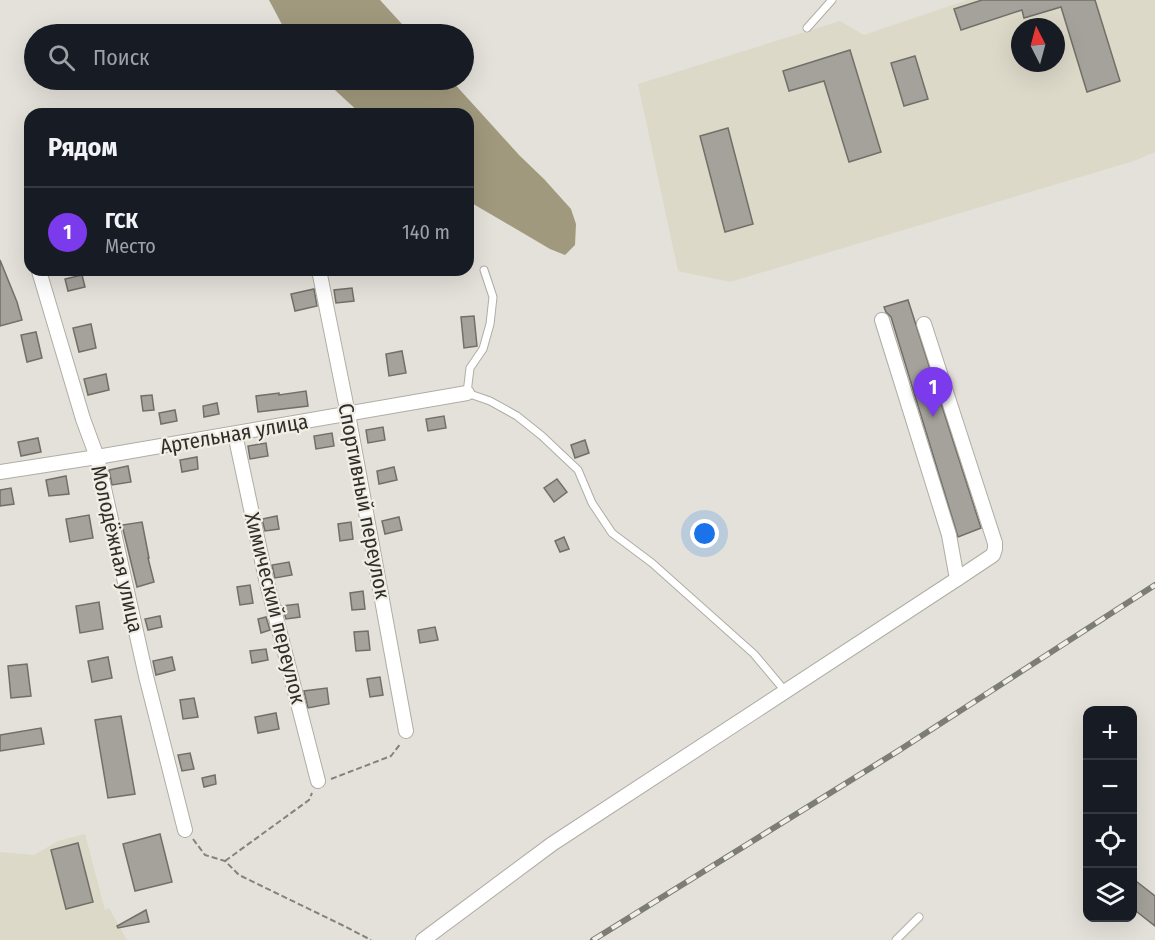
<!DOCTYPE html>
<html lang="ru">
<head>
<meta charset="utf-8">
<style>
  body { margin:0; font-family:"Fira Sans Condensed",sans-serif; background:#20242c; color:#f1f3f6 }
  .controls { position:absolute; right:18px; bottom:18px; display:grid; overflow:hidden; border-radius:12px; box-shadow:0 6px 24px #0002 }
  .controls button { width:54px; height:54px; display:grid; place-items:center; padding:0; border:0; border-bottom:2px solid #363941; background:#171b24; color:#f1f3f6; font:30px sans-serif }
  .compass { position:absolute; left:1011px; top:18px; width:54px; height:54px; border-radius:50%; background:#171b24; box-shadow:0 6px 24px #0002; rotate:354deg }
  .you { position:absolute; left:705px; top:534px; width:21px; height:21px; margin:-15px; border:4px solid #fff; border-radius:50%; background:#1a73e8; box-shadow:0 0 0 9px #1a73e833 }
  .badge { display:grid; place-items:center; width:39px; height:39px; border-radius:50%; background:#7c3aed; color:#fff; font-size:20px; font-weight:700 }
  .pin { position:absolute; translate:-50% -50px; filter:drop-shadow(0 2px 3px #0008) }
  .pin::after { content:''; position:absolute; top:32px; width:21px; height:18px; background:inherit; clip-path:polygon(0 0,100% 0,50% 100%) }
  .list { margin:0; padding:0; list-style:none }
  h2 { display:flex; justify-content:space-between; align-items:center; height:78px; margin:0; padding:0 24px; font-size:26px }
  h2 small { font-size:20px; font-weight:400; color:#9ea1a6 }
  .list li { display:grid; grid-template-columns:39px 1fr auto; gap:18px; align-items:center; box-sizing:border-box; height:90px; padding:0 24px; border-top:2px solid #363941 }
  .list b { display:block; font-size:22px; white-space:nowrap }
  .list p { margin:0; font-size:20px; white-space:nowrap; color:#9ea1a6 }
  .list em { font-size:20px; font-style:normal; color:#9ea1a6 }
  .icon { flex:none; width:33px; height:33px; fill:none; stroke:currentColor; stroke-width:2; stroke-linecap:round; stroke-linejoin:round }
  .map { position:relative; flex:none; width:1155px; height:940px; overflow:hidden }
  .search { position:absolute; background:#171b24; box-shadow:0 6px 24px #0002; left:24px; top:24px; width:450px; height:66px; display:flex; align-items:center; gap:15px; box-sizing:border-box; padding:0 21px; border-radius:33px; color:#9ea1a6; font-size:22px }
  .panel { position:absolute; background:#171b24; box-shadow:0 6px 24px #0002; left:24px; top:108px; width:450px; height:168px; border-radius:18px }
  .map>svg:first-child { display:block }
  .built { fill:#ddd9c9; fill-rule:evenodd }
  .water { fill:#a1997d }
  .building { fill:#a4a29a; stroke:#716f68; stroke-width:1.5 }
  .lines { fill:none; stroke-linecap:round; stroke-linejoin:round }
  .service-casing { stroke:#afada5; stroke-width:9 }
  .minor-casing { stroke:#afada5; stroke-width:16 }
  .path { stroke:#83827c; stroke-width:2; stroke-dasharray:6 3; stroke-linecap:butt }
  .service { stroke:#fff; stroke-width:7 }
  .minor { stroke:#fff; stroke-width:14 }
  .rail-casing { stroke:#7d7d77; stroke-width:6 }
  .rail { stroke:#f1eee6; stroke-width:4; stroke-dasharray:11; stroke-linecap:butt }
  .labels { text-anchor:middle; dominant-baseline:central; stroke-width:4.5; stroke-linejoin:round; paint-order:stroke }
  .street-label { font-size:21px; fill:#2e2e2a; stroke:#f1eee6 }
</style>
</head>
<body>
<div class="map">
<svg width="1155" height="940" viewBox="0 0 1155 940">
  <rect width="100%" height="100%" fill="#e3e1d9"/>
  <g class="built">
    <path d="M967,0H1155V152L1134,161L730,282L678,271L638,84L840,21L864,35ZM1020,27H1056V63H1020Z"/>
    <polygon points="85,834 105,910 109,908 127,940 0,940 0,852 34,855 58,841"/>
  </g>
  <g class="water">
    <polygon points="269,0 380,0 411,34 287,34"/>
    <polygon points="324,80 451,80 519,155 544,179 571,209 576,224 575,245 565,255 550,249 475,205 468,199 468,114 361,114"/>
  </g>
  <g class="building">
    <polygon points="982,0 1095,0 1120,81 1087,92 1061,7 1024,18 1022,10 961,30 954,9"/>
    <polygon points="850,50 881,152 849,162 824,81 789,91 783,71"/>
    <polygon points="915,56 928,99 904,106 891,63"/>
    <polygon points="728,128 753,224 725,232 700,136"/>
    <polygon points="0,260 17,302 22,320 0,326"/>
    <polygon points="82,275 85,287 68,291 65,279"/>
    <polygon points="352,288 354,301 336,303 334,290"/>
    <polygon points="314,289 317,306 295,311 291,294"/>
    <polygon points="908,300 981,528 958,537 891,317 886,312 884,307"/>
    <polygon points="474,316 477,346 464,348 461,317"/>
    <polygon points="91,324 96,348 79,352 73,328"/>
    <polygon points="36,332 42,358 27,362 21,335"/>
    <polygon points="402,351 406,373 389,376 386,354"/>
    <polygon points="106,374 109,390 88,395 84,379"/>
    <polygon points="306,391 308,406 258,412 256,396 279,393 279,395"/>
    <polygon points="152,395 154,410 143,411 141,396"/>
    <polygon points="217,403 219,414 204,417 203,406"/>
    <polygon points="175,410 177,421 161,424 159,413"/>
    <polygon points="444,416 446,428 428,431 426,419"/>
    <polygon points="383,427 385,440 368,443 366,430"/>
    <polygon points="332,433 334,446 316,449 314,436"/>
    <polygon points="38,438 41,452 21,456 18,442"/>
    <polygon points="585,440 589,453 575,458 571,445"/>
    <polygon points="266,443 268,456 250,459 248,446"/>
    <polygon points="197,457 198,469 182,472 180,460"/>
    <polygon points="128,466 131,482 112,485 109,470"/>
    <polygon points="394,467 397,480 379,484 377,471"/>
    <polygon points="66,476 69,494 49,496 46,480"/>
    <polygon points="557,479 567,492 554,502 544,488"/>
    <polygon points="11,488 14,504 0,506 0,490"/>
    <polygon points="89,515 93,538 70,542 66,519"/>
    <polygon points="277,516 279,529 265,531 262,519"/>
    <polygon points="399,517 402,530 385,534 382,521"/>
    <polygon points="142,522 149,558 148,558 154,582 137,587 122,525"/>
    <polygon points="351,522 353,539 340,541 338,524"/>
    <polygon points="564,537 569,549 560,552 555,541"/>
    <polygon points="289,562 292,575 275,578 272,565"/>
    <polygon points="250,585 253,603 240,605 237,587"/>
    <polygon points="363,591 365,609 352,610 350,593"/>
    <polygon points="99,602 103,629 80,633 76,606"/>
    <polygon points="298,604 300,617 286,619 282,606"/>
    <polygon points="160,616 162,627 148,630 145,619"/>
    <polygon points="266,617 270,630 261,633 258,619"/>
    <polygon points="435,627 438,640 420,643 418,630"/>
    <polygon points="368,631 370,650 356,651 354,632"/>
    <polygon points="266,649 268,660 252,663 250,651"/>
    <polygon points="108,657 112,678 92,682 88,661"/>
    <polygon points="172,657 175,670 156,675 153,661"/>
    <polygon points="27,664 31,696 11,698 8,666"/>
    <polygon points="380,677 383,695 370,697 367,679"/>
    <polygon points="327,688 329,704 308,708 304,691"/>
    <polygon points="194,698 198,717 183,719 180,700"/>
    <polygon points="276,713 279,729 258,733 255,717"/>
    <polygon points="121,716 135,794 108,798 95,720"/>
    <polygon points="41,728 44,744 0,751 0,735"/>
    <polygon points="190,753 194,769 182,771 178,755"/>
    <polygon points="215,775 216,784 204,787 202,778"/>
    <polygon points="160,834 172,882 135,891 123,844"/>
    <polygon points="78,843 93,902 66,909 51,850"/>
    <polygon points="1132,878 1155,896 1155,926 1132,908"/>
    <polygon points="146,910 149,922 118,928 117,926"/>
  </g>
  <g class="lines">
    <g class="service-casing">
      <g id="service">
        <polyline points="807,28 832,0"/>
        <polyline points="484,270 493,297 490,324 483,349 470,368 467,393 490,401 517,416 542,436 578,470 592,503 612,533 652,563 754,654 785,691"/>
        <polyline points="896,940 919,917"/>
      </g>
    </g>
    <g class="minor-casing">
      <g id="minor">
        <polyline points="41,270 39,271 83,419 97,457 146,676 185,830"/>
        <polyline points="319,270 348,414 406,731"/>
        <polyline points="924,324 995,543 995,549 993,555 957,579"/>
        <polyline points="235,434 266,579 318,781"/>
        <polyline points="0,472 97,457 467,393"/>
        <polyline points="423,940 552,844 957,579 949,535 882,320"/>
      </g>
    </g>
    <g class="path">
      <polyline points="331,779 391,756 401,743"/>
      <polyline points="193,839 205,855 225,861 239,875 342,925 371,940"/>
      <polyline points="225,861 309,800 312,793"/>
    </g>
    <use href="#service" class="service"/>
    <use href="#minor" class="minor"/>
    <g class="rail-casing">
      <polyline id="rail" points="593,940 898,751 1155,585"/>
    </g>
    <use href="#rail" class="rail"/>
  </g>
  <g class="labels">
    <g class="street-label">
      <text transform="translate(234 434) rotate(-10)">Артельная улица</text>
      <text transform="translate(364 501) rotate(79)">Спортивный переулок</text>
      <text transform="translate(117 549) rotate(77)">Молодёжная улица</text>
      <text transform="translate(275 608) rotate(76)">Химический переулок</text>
    </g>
  </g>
</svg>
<div class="controls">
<button>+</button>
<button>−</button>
<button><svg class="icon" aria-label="locate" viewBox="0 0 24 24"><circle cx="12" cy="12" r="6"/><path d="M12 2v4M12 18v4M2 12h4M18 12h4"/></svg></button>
<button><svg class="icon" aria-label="layers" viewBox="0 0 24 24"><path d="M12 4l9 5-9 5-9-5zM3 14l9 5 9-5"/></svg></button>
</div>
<svg class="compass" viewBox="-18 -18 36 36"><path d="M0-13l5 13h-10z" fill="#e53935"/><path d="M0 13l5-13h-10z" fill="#9ea1a6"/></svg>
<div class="you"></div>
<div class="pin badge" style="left:933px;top:417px">1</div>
<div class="search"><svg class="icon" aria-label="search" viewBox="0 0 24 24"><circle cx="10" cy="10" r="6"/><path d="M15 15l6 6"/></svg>Поиск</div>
<section class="panel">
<h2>Рядом<small></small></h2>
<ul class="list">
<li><span class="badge">1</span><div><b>ГСК</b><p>Место</p></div><em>140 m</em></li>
</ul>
</section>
</div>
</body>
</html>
